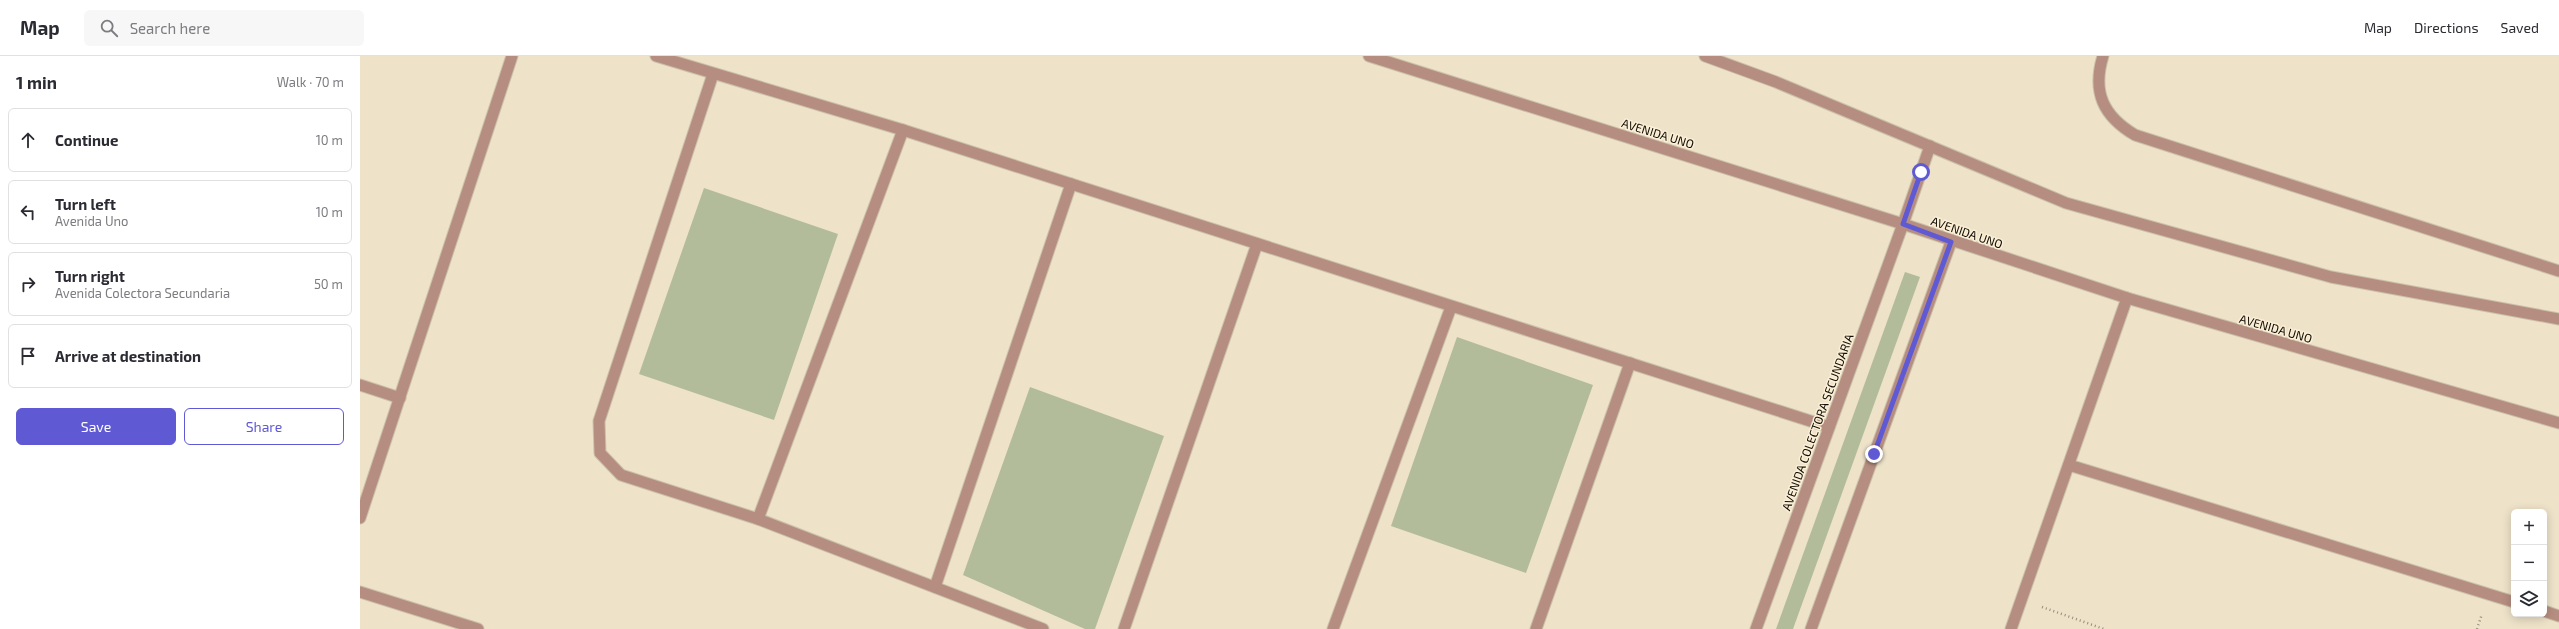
<!DOCTYPE html>
<html lang="en">
<head>
<meta charset="utf-8">
<style>
  body { margin:0; font-family:"Exo 2",sans-serif; background:#f7f7f7; color:#2b2b33 }
  .controls { position:absolute; right:12px; bottom:12px; display:grid; overflow:hidden; border-radius:6px; box-shadow:0 2px 10px #0003 }
  .controls button { width:36px; height:36px; display:grid; place-items:center; padding:0; border:0; border-bottom:1px solid #e1e1e2; background:#fff; color:#2b2b33; font:20px sans-serif }
  .stop { position:absolute; width:12px; height:12px; margin:-9px; border:3px solid #5f5ad3; border-radius:50%; background:#fff }
  .stop.end { background:#5f5ad3; border-color:#fff; box-shadow:0 1px 4px #0008 }
  .list { margin:0; padding:0; list-style:none }
  h2 { display:flex; justify-content:space-between; align-items:center; height:52px; margin:0; padding:0 16px; font-size:17px }
  h2 small { font-size:13px; font-weight:400; color:#7c7c81 }
  .list li { display:grid; grid-template-columns:26px 1fr auto; gap:12px; align-items:center; box-sizing:border-box; height:64px; margin:0 8px 8px; padding:0 8px; border:1px solid #e1e1e2; border-radius:6px }
  .list b { display:block; font-size:15px; white-space:nowrap }
  .list p { margin:0; font-size:13px; white-space:nowrap; color:#7c7c81 }
  .list em { font-size:13px; font-style:normal; color:#7c7c81 }
  .actions { display:flex; gap:8px; padding:12px 16px }
  .actions a { flex:1; padding:9px 0; border:1px solid #5f5ad3; border-radius:6px; text-align:center; font-size:14px; color:#5f5ad3 }
  .actions .main { background:#5f5ad3; color:#fff }
  .icon { flex:none; width:22px; height:22px; fill:none; stroke:currentColor; stroke-width:2; stroke-linecap:round; stroke-linejoin:round }
  .map { position:relative; flex:none; width:2199px; height:573px; overflow:hidden }
  header { display:flex; align-items:center; gap:24px; box-sizing:border-box; height:56px; padding:0 20px; background:#fff; border-bottom:1px solid #e1e1e2 }
  header strong { font-size:19px }
  nav { display:flex; gap:22px; margin-inline-start:auto; font-size:14px }
  .search { width:280px; height:36px; background:#f7f7f7; display:flex; align-items:center; gap:10px; box-sizing:border-box; padding:0 14px; border-radius:6px; color:#7c7c81; font-size:15px }
  main { display:flex }
  aside { flex:1; background:#fff }
  .map>svg:first-child { display:block }
  .green { fill:#b2bc9b }
  .lines { fill:none; stroke-linecap:round; stroke-linejoin:round }
  .minor-casing { stroke:#cbc0aa; stroke-width:13 }
  .tertiary-casing { stroke:#cbc0aa; stroke-width:13 }
  .path { stroke:#958d7b; stroke-width:2.5; stroke-dasharray:1 3; stroke-linecap:butt }
  .minor { stroke:#b68e81; stroke-width:11 }
  .tertiary { stroke:#b68e81; stroke-width:11 }
  .route { stroke:#5f5ad3; stroke-width:5 }
  .labels { text-anchor:middle; dominant-baseline:central; stroke-width:3; stroke-linejoin:round; paint-order:stroke }
  .street-label { font-size:12px; fill:#110d05; stroke:#fbefd6 }
</style>
</head>
<body>
<header>
<strong>Map</strong>
<div class="search"><svg class="icon" aria-label="search" viewBox="0 0 24 24"><circle cx="10" cy="10" r="6"/><path d="M15 15l6 6"/></svg>Search here</div>
<nav><a>Map</a><a>Directions</a><a>Saved</a></nav>
</header>
<main>
<aside>
<h2>1 min<small>Walk · 70 m</small></h2>
<ul class="list">
<li><svg class="icon" aria-label="ahead" viewBox="0 0 24 24"><path d="M12 20V5M6 11l6-6 6 6"/></svg><div><b>Continue</b></div><em>10 m</em></li>
<li><svg class="icon" aria-label="left" viewBox="0 0 24 24"><path d="M17 20v-9H6M10 6l-5 5 5 5"/></svg><div><b>Turn left</b><p>Avenida Uno</p></div><em>10 m</em></li>
<li><svg class="icon" aria-label="right" viewBox="0 0 24 24"><path d="M7 20v-9h11M14 6l5 5-5 5"/></svg><div><b>Turn right</b><p>Avenida Colectora Secundaria</p></div><em>50 m</em></li>
<li><svg class="icon" aria-label="arrive" viewBox="0 0 24 24"><path d="M6 21V4h12l-3 4 3 4H6"/></svg><div><b>Arrive at destination</b></div></li>
</ul>
<div class="actions"><a class="main">Save</a><a>Share</a></div>
</aside>
<div class="map">
<svg width="2199" height="573" viewBox="0 0 2199 573">
  <rect width="100%" height="100%" fill="#eee2c9"/>
  <g class="green">
    <polygon points="344,132 478,178 414,364 279,318"/>
    <polygon points="1545,216 1560,221 1433,573 1416,573"/>
    <polygon points="1097,281 1233,329 1166,517 1031,470"/>
    <polygon points="670,331 804,380 735,573 725,573 603,519"/>
  </g>
  <g class="lines">
    <g class="minor-casing">
      <g id="minor">
        <polyline points="296,0 543,74 1469,371"/>
        <polyline points="1009,0 1543,168 1767,242 2199,367"/>
        <polyline points="1345,0 1416,26 1706,147 1971,221 2199,263"/>
        <path d="M1743,0C1732,36 1743,60 1775,79L2199,215"/>
        <polyline points="353,18 239,365 240,397 261,419 398,463 683,573"/>
        <polyline points="1543,168 1570,90"/>
        <polyline points="0,329 40,342"/>
        <polyline points="1709,409 2154,546"/>
        <polyline points="0,462 152,0"/>
        <polyline points="398,463 543,74"/>
        <polyline points="575,531 711,128"/>
        <polyline points="0,536 118,573"/>
        <polyline points="2184,555 2199,560"/>
        <polyline points="764,573 897,188"/>
        <polyline points="973,573 1091,251"/>
        <polyline points="1176,573 1270,307"/>
        <polyline points="1651,573 1767,242"/>
      </g>
    </g>
    <g class="tertiary-casing">
      <g id="tertiary">
        <polyline points="1396,573 1543,168"/>
        <polyline points="1451,573 1591,186"/>
      </g>
    </g>
    <g class="path">
      <polyline points="1682,551 1744,573"/>
      <polyline points="2117,573 2122,558"/>
    </g>
    <use href="#minor" class="minor"/>
    <use href="#tertiary" class="tertiary"/>
  </g>
  <g class="lines">
    <polyline class="route" points="1514,398 1591,186 1543,168 1561,116"/>
  </g>
  <g class="labels">
    <g class="street-label">
      <text transform="translate(1298 77) rotate(17)">AVENIDA UNO</text>
      <text transform="translate(1607 176) rotate(19)">AVENIDA UNO</text>
      <text transform="translate(1916 272) rotate(16)">AVENIDA UNO</text>
      <text transform="translate(1457 366) rotate(-70)">AVENIDA COLECTORA SECUNDARIA</text>
    </g>
  </g>
</svg>
<div class="controls">
<button>+</button>
<button>−</button>
<button><svg class="icon" aria-label="layers" viewBox="0 0 24 24"><path d="M12 4l9 5-9 5-9-5zM3 14l9 5 9-5"/></svg></button>
</div>
<div class="stop" style="left:1561px;top:116px"></div>
<div class="stop end" style="left:1514px;top:398px"></div>
</div>
</main>
</body>
</html>
